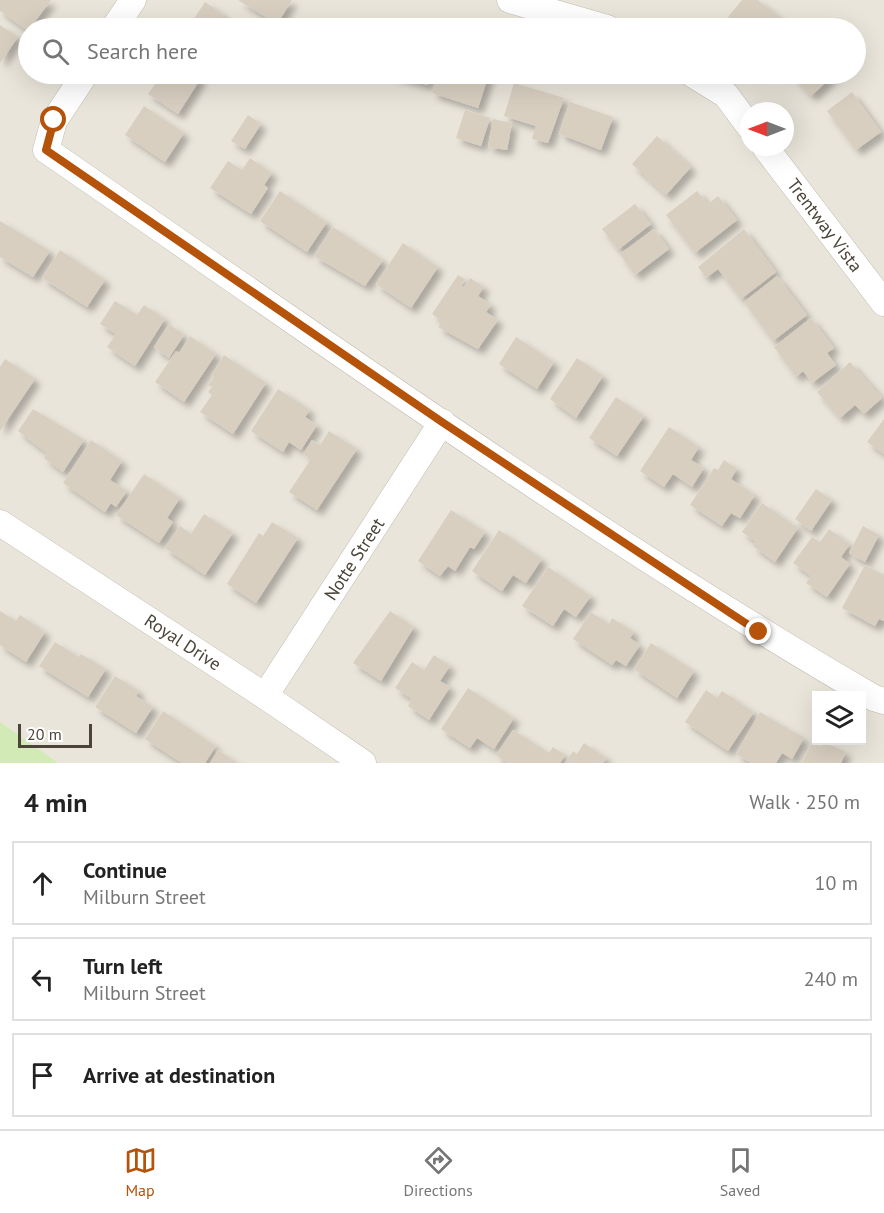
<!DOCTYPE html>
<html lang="en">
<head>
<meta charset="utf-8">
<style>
  body { margin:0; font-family:"PT Sans",sans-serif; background:#f2f2f2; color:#222 }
  .controls { position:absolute; right:18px; bottom:18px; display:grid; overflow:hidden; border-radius:0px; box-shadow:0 6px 24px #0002 }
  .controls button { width:54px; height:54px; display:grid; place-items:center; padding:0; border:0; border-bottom:2px solid #e0e0e0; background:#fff; color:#222; font:30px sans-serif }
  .compass { position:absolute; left:740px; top:102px; width:54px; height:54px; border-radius:50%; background:#fff; box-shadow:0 6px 24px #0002; rotate:270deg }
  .scale { position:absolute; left:18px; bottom:15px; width:74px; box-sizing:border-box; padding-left:6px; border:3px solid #4b4439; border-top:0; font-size:16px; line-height:21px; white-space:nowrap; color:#4b4439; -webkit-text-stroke:4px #fff; paint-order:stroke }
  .stop { position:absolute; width:18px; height:18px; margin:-14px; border:4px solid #b45309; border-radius:50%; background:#fff }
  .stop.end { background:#b45309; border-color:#fff; box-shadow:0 2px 6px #0008 }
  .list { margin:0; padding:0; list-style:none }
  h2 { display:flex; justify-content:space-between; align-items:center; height:78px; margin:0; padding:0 24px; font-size:26px }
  h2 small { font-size:20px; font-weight:400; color:#767676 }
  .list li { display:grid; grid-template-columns:39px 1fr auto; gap:18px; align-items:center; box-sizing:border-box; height:84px; margin:0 12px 12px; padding:0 12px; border:2px solid #e0e0e0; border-radius:0px }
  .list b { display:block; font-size:22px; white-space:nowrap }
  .list p { margin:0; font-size:20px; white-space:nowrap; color:#767676 }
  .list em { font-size:20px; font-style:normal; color:#767676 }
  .icon { flex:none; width:33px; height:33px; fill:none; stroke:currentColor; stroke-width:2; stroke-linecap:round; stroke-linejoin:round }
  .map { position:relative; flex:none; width:884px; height:763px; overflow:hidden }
  .search { position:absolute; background:#fff; box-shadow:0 6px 24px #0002; left:18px; right:18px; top:18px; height:66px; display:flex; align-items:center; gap:15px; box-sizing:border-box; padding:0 21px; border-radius:33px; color:#767676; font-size:22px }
  .sheet { height:366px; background:#fff }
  nav { display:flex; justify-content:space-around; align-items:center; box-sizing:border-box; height:84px; border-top:2px solid #e0e0e0; background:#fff; font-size:16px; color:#767676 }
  nav a { display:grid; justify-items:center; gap:3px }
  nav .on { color:#b45309 }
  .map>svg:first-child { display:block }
  .residential { fill:#eae5da; fill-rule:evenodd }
  .green { fill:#d2eab5 }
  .building { fill:#d8cfc1; filter:url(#shadow) }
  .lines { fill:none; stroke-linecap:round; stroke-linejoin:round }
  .street-casing { stroke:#c2bbae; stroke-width:27 }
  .street { stroke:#fff; stroke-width:26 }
  .route { stroke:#b45309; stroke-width:8 }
  .labels { text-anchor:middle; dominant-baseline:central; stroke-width:4.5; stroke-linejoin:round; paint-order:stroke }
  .street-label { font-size:18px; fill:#4b4439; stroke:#fff }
</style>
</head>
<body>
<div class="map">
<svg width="884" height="763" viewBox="0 0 884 763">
  <defs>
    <filter id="shadow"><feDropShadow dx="5.5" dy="5.5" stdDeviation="3" flood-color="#0004"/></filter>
  </defs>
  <rect width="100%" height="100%" fill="#f6f3ec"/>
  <path class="residential" d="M0,0H884V763H0ZM28,28H856V74H28ZM749,111H785V147H749ZM816,696H862V740H816Z"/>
  <polygon class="green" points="0,722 58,763 0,763"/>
  <g class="building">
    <polygon points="0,0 51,0 28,31 0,11"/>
    <polygon points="238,0 292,0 277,24"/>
    <polygon points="742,0 758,0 785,22 780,28 743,28 728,17"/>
    <polygon points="205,2 224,15 217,27 219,28 188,28"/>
    <polygon points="325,20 345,28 321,28"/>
    <polygon points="0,25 18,37 0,63"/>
    <polygon points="162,74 194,74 201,78 178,114 148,94"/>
    <polygon points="388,74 431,74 428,85"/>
    <polygon points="438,74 489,74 478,108 432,93"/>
    <polygon points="795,74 835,74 811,96 793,76"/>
    <polygon points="514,83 564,98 548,143 532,139 536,126 504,116"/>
    <polygon points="852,92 881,132 856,150 827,111"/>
    <polygon points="570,102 613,117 601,150 559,134"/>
    <polygon points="144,106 184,133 165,162 125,135"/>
    <polygon points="465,110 490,118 481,146 456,138"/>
    <polygon points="248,115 261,124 245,149 231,141"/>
    <polygon points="493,119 512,123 507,150 488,147"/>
    <polygon points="657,136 691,167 666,195 632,164"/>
    <polygon points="250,158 272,173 264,185 268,188 251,214 210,188 228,161 242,170"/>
    <polygon points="280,191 327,222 307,252 260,221"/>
    <polygon points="697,191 708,204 718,196 737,220 695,253 666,215"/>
    <polygon points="635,204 651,224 618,250 602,229"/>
    <polygon points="0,221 50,251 33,277 0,257"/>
    <polygon points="333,227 383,260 365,286 314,256"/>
    <polygon points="654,229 669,249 635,275 620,254"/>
    <polygon points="744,229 776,272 741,299 718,269 706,278 698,267"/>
    <polygon points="403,243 438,267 411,308 376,284"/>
    <polygon points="60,250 105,280 87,307 42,278"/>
    <polygon points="458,275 465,279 461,286 464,287 470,278 484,287 478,296 491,305 486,312 498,320 478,349 438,327 442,321 432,314"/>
    <polygon points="777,276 807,315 773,341 744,302"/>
    <polygon points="115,301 137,315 144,305 165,319 135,366 107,347 116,334 100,324"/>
    <polygon points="811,318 834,348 827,353 836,365 812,383 803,371 796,377 774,347"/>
    <polygon points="169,324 184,335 169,358 154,347"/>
    <polygon points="190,336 216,354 184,402 155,382 176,351 179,353"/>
    <polygon points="516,337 554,362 537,389 499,364"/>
    <polygon points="224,355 266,383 233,434 200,412 212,395 208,392 212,387 208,385 214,377 211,376"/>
    <polygon points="577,358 603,376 576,418 550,399"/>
    <polygon points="5,359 35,379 0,431 0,367"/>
    <polygon points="850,362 882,398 864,414 855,405 840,418 817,392"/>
    <polygon points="278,389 310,410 305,417 317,425 301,450 289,442 283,452 251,431"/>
    <polygon points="616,397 644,416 617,456 589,438"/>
    <polygon points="33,409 84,440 63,472 44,458 47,453 18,431"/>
    <polygon points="884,419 884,454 867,442"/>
    <polygon points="669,427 699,447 691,460 704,468 692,487 673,474 664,487 640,471"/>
    <polygon points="329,431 357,449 317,510 289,492 311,459 303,454 312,440 320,445"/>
    <polygon points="91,440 122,461 110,480 127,491 116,507 111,503 105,512 63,483"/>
    <polygon points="724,460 737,469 731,479 755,495 740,518 731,513 722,526 690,505 714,468 718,470"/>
    <polygon points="144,474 180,498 167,518 173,522 159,543 116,515"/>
    <polygon points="816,489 832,500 811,531 795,519"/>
    <polygon points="762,503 798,528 775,562 753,546 756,542 742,532"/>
    <polygon points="451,510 485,532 474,549 470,547 455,571 448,566 440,576 418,561"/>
    <polygon points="204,514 233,533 205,575 165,548 180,526 191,534"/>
    <polygon points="272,522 298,538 256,603 227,584 259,533 263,536"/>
    <polygon points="863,526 879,535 865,562 849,553"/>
    <polygon points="829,529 850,544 841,557 850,564 827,597 806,583 811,576 793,563 812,537 820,542"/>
    <polygon points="499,530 542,559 526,583 513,575 502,591 472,571"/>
    <polygon points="865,565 884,575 884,621 879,619 875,626 842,608"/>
    <polygon points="548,567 591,596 576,617 564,609 553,626 522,606"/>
    <polygon points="0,611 16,621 20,615 45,632 26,662 0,645"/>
    <polygon points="390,611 414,627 381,681 353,663"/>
    <polygon points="591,612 609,624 612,618 634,632 630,638 640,645 626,666 616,660 612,665 573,639"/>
    <polygon points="55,642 79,657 81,654 106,669 88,697 39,666"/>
    <polygon points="651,643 694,671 677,698 634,669"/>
    <polygon points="434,655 450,666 440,681 450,687 429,720 408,706 412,699 395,688 412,662 424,670"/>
    <polygon points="115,676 139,691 136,696 153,707 136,733 95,707"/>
    <polygon points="468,688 514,718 494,749 477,738 470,748 441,729"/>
    <polygon points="706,690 717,698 722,691 754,712 728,751 685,722"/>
    <polygon points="163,711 216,746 205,763 182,763 145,739"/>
    <polygon points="760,712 804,738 792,759 782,753 776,763 751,763 736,754"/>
    <polygon points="513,730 549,753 553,747 565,755 560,763 508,763 496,755"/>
    <polygon points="812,742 821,746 823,742 846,752 841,763 802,763"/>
    <polygon points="584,743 607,758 603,763 565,763 573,751 577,754"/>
    <polygon points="218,750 237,763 210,763"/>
  </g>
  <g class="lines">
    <g class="street-casing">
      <g id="street">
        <polyline points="510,0 607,28"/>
        <polyline points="114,28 133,0"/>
        <path d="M85,74L54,121L46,150C318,337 588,532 874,698L884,701"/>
        <polyline points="692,74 726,95 749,126"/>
        <polyline points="765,147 884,303"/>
        <polyline points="0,523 265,696 363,763"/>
        <polyline points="265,696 442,422"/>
      </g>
    </g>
    <use href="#street" class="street"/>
  </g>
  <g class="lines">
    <polyline class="route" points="54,120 46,150 442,422 759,632"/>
  </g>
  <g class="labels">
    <g class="street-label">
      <text transform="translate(825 225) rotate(53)">Trentway Vista</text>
      <text transform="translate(354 559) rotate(-57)">Notte Street</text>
      <text transform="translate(183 642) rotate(33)">Royal Drive</text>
    </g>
  </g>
</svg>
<div class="controls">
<button><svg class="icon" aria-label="layers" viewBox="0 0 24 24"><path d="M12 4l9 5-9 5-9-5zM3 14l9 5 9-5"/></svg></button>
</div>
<svg class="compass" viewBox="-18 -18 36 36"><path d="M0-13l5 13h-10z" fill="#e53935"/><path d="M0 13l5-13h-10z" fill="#767676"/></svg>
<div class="scale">20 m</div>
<div class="stop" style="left:54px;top:120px"></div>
<div class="stop end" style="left:759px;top:632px"></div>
<div class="search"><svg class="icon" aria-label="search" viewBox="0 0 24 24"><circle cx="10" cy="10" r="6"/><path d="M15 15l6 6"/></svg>Search here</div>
</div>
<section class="sheet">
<h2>4 min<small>Walk · 250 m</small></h2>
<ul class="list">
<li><svg class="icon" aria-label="ahead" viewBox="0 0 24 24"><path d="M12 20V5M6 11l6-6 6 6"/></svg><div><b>Continue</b><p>Milburn Street</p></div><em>10 m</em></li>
<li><svg class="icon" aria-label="left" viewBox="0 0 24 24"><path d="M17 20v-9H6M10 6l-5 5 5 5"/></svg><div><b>Turn left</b><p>Milburn Street</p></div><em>240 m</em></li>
<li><svg class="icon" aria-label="arrive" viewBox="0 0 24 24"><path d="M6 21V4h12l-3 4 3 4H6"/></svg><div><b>Arrive at destination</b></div></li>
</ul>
</section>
<nav>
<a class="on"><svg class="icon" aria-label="map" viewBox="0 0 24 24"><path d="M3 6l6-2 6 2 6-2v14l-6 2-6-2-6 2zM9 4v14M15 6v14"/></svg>Map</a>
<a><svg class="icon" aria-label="directions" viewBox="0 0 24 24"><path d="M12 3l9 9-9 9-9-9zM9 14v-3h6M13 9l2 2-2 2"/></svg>Directions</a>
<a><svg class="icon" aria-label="saved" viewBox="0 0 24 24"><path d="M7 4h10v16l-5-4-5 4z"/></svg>Saved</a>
</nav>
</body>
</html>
